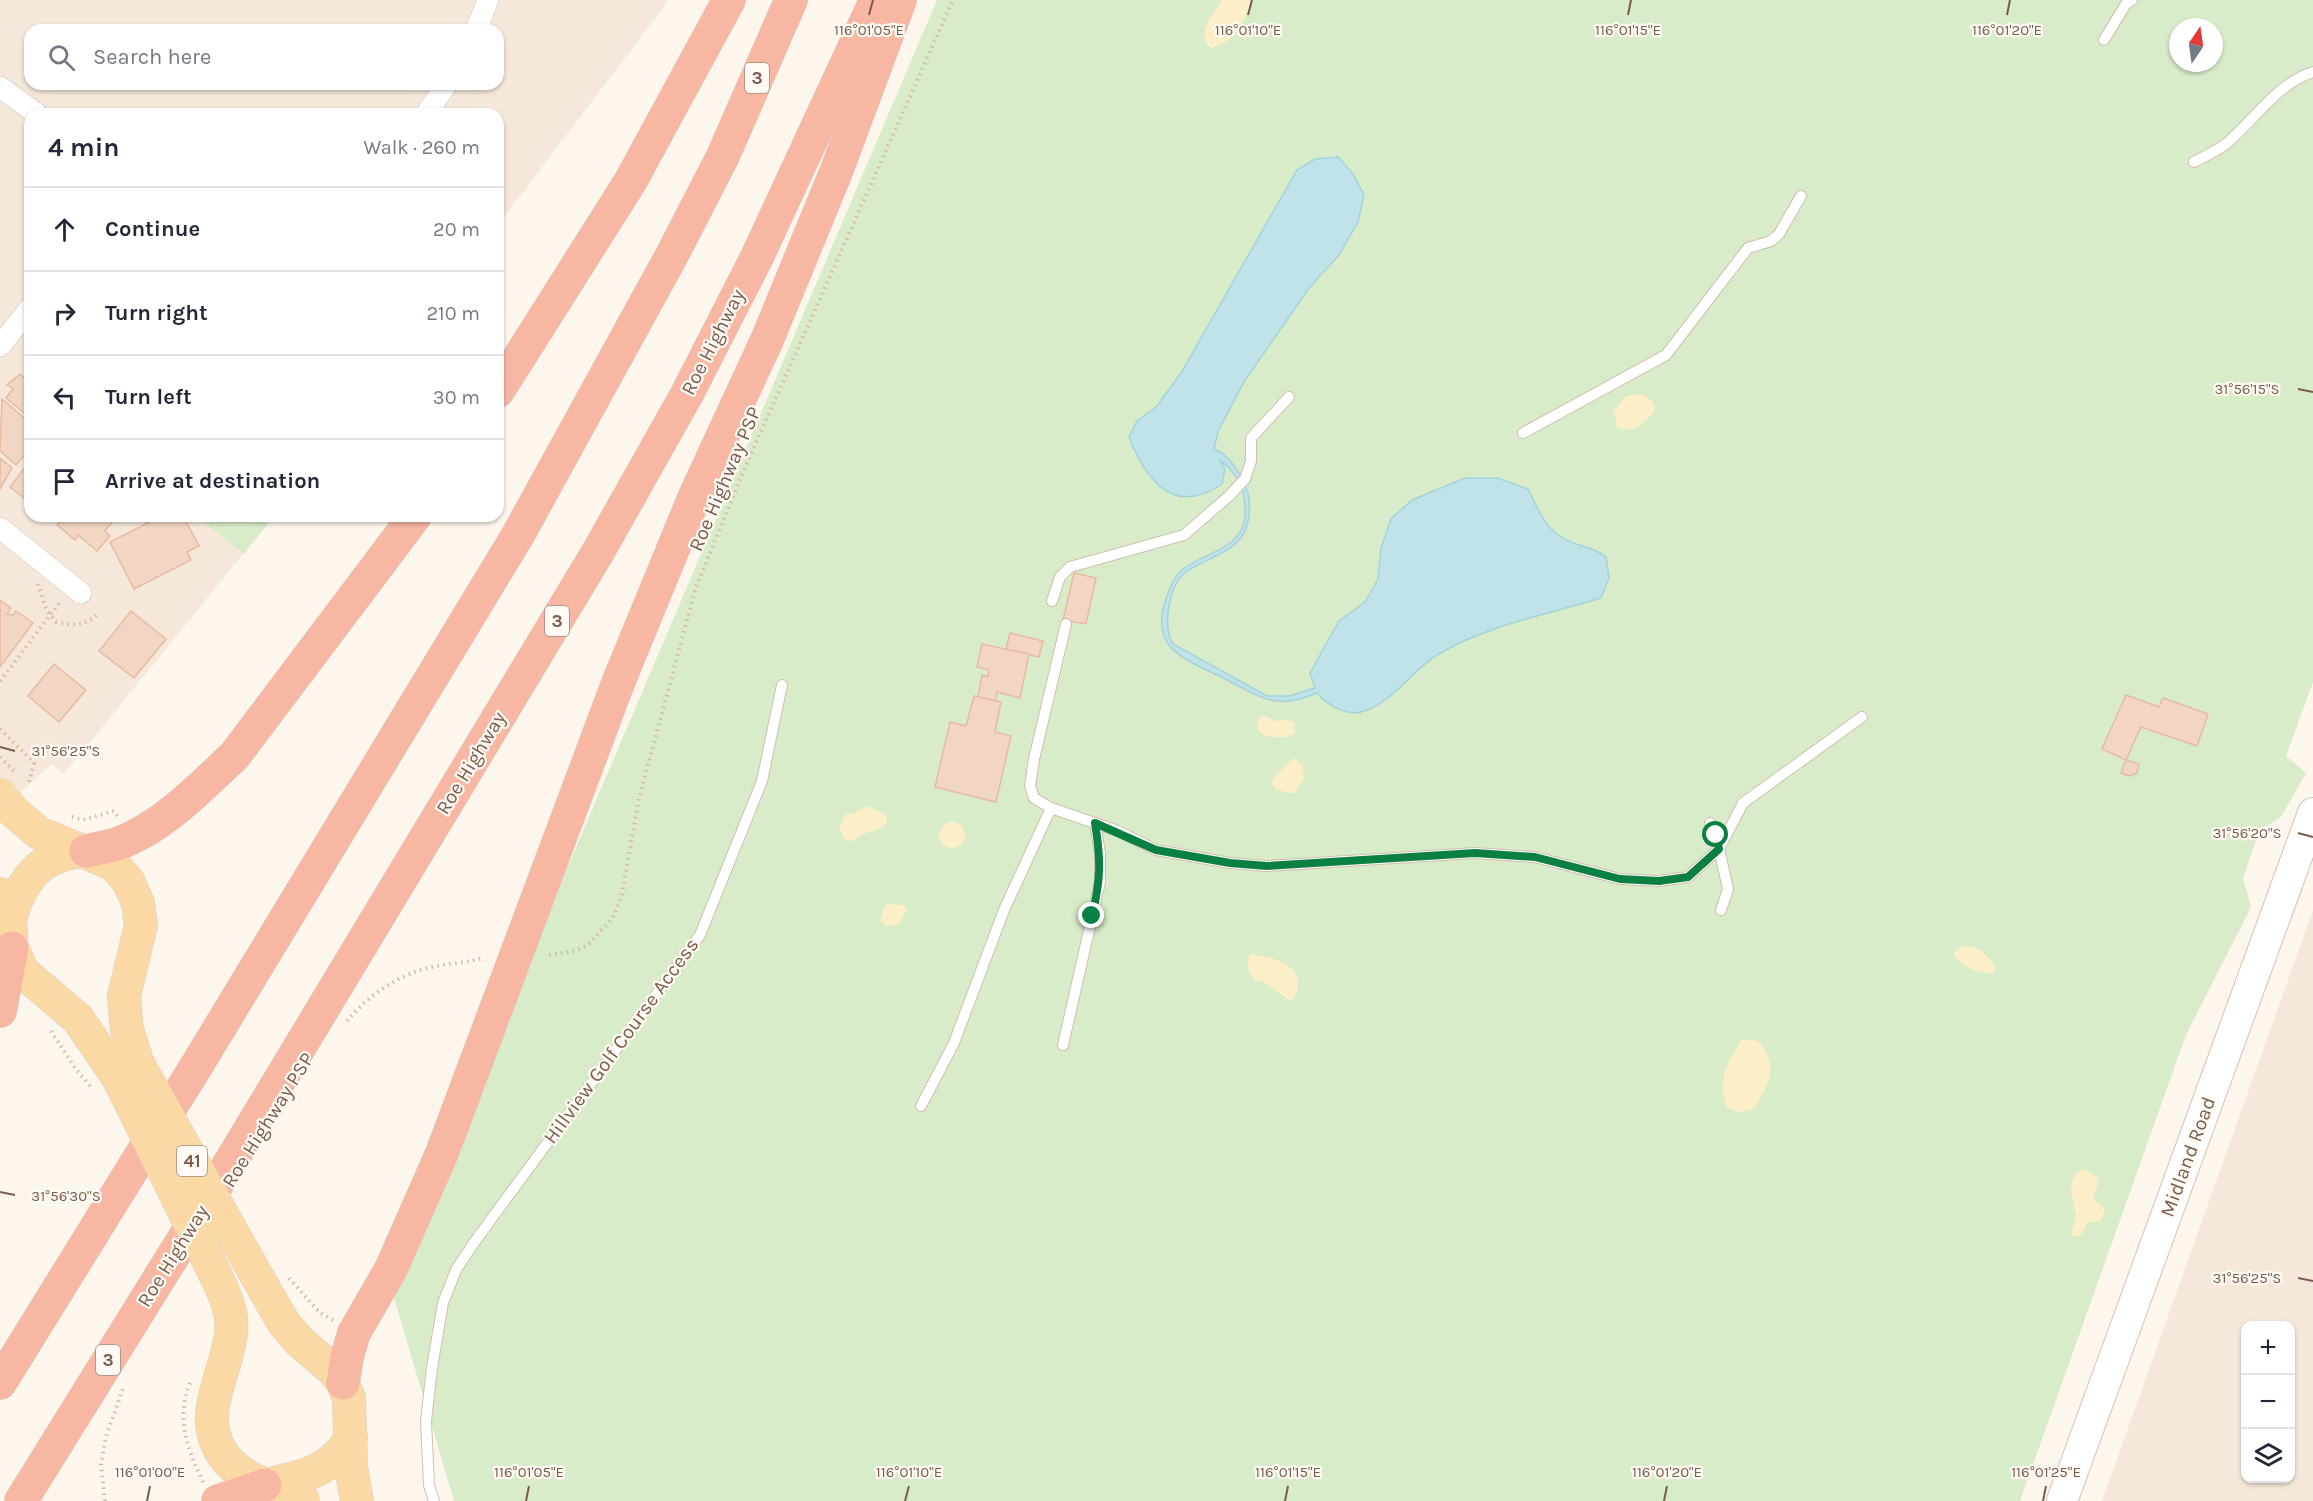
<!DOCTYPE html>
<html lang="en">
<head>
<meta charset="utf-8">
<style>
  body { margin:0; font-family:Karla,sans-serif; background:#f2f2f3; color:#1f2937 }
  .controls { position:absolute; right:18px; bottom:18px; display:grid; overflow:hidden; border-radius:12px; box-shadow:0 2px 4px #0004 }
  .controls button { width:54px; height:54px; display:grid; place-items:center; padding:0; border:0; border-bottom:2px solid #e0e1e3; background:#fff; color:#1f2937; font:30px sans-serif }
  .compass { position:absolute; left:2169px; top:18px; width:54px; height:54px; border-radius:50%; background:#fff; box-shadow:0 2px 4px #0004; rotate:13deg }
  .stop { position:absolute; width:18px; height:18px; margin:-14px; border:4px solid #0b8043; border-radius:50%; background:#fff }
  .stop.end { background:#0b8043; border-color:#fff; box-shadow:0 2px 6px #0008 }
  .list { margin:0; padding:0; list-style:none }
  h2 { display:flex; justify-content:space-between; align-items:center; height:78px; margin:0; padding:0 24px; font-size:26px }
  h2 small { font-size:20px; font-weight:400; color:#747a83 }
  .list li { display:grid; grid-template-columns:39px 1fr auto; gap:18px; align-items:center; box-sizing:border-box; height:84px; padding:0 24px; border-top:2px solid #e0e1e3 }
  .list b { display:block; font-size:22px; white-space:nowrap }
  .list em { font-size:20px; font-style:normal; color:#747a83 }
  .icon { flex:none; width:33px; height:33px; fill:none; stroke:currentColor; stroke-width:2; stroke-linecap:round; stroke-linejoin:round }
  .map { position:relative; flex:none; width:2313px; height:1501px; overflow:hidden }
  .search { position:absolute; background:#fff; box-shadow:0 2px 4px #0004; left:24px; top:24px; width:480px; height:66px; display:flex; align-items:center; gap:15px; box-sizing:border-box; padding:0 21px; border-radius:18px; color:#747a83; font-size:22px }
  .panel { position:absolute; background:#fff; box-shadow:0 2px 4px #0004; left:24px; top:108px; width:480px; height:414px; border-radius:18px }
  .map>svg:first-child { display:block }
  .residential { fill:#f5e8da; fill-rule:evenodd }
  .green { fill:#d8ecc9; fill-rule:evenodd }
  .sand { fill:#fcefc7 }
  .water { fill:#bfe3e8; stroke:#a5d3da; stroke-width:1.5 }
  .building { fill:#f3d5c3; stroke:#e6bba3; stroke-width:1.5 }
  .lines { fill:none; stroke-linecap:round; stroke-linejoin:round }
  .service-casing { stroke:#d1beb0; stroke-width:12 }
  .minor-casing { stroke:#d1beb0; stroke-width:22 }
  .secondary-casing { stroke:#d6c0b0; stroke-width:32 }
  .primary-casing { stroke:#dad1cd; stroke-width:34 }
  .motorway-casing { stroke:#dad1cd; stroke-width:34 }
  .path { stroke:#d9b8a5; stroke-width:4; stroke-dasharray:1.5 4.5; stroke-linecap:butt }
  .service { stroke:#fff; stroke-width:10 }
  .minor { stroke:#fff; stroke-width:21 }
  .secondary { stroke:#fff; stroke-width:30 }
  .primary { stroke:#fbd9a5; stroke-width:33 }
  .motorway { stroke:#f7b7a3; stroke-width:33 }
  .primary-bridge-casing { stroke:#dad1cd; stroke-width:34; stroke-linecap:butt }
  .primary-bridge { stroke:#fbd9a5; stroke-width:33 }
  .route { stroke:#0b8043; stroke-width:8 }
  .ticks { fill:none; stroke:#7a5c4d; stroke-width:2 }
  .labels { text-anchor:middle; dominant-baseline:central; stroke-width:4.5; stroke-linejoin:round; paint-order:stroke }
  .shield { fill:#fffaf3; stroke:#a28b7f; stroke-width:1.5 }
  .shield-label { font-size:18px; font-weight:bold; fill:#7a5c4d }
  .street-label { font-size:20px; fill:#7a5c4d; stroke:#fffaf3 }
  .ticks-label { font-size:15px; text-anchor:middle; fill:#7a5c4d; stroke:#fffaf3; stroke-width:4.5; stroke-linejoin:round; paint-order:stroke }
</style>
</head>
<body>
<div class="map">
<svg width="2313" height="1501" viewBox="0 0 2313 1501">
  <rect width="100%" height="100%" fill="#fdf6ec"/>
  <g class="residential">
    <path d="M0,0H669L498,225V114H30V516H274L64,774L52,764L0,810ZM30,30H498V84H30Z"/>
    <path d="M2313,910V1501H2102ZM2246,1326H2290V1478H2246Z"/>
  </g>
  <g class="green">
    <path d="M937,0H2313V682L2286,756L2306,773L2281,817L2259,831L2243,878L2251,907L2186,1035L2020,1501H454L390,1284ZM2178,27H2214V63H2178Z"/>
    <polygon points="197,516 274,516 244,554"/>
  </g>
  <g class="sand">
    <path d="M1222,0H1252C1244,21 1234,44 1210,48C1196,32 1211,16 1222,0Z"/>
    <path d="M1636,394L1644,395L1654,403V412C1643,424 1634,433 1617,428L1614,411L1625,397Z"/>
    <path d="M1266,716L1276,722L1282,719L1294,722L1295,733C1285,740 1269,739 1259,732L1257,723L1260,717Z"/>
    <polygon points="1293,758 1303,765 1304,779 1295,793 1288,793 1274,788 1272,780"/>
    <path d="M867,806L886,814L887,822C878,835 862,829 855,841L845,840L839,827L846,814H852Z"/>
    <circle cx="952" cy="835" r="13"/>
    <polygon points="888,904 904,905 907,909 899,925 887,926 880,920 884,907"/>
    <path d="M1962,946C1978,946 1987,953 1995,967L1994,973C1979,973 1962,968 1953,954Z"/>
    <path d="M1250,954C1278,957 1312,969 1292,1002L1262,981L1254,980L1247,965Z"/>
    <path d="M1756,1039C1780,1063 1770,1083 1754,1109L1739,1112L1726,1107C1719,1075 1725,1066 1742,1040Z"/>
    <path d="M2080,1170H2087L2097,1178L2098,1185L2093,1199L2105,1209L2101,1221L2088,1222L2082,1234L2077,1237L2072,1235C2071,1228 2076,1223 2076,1216C2075,1198 2064,1184 2080,1170Z"/>
  </g>
  <path class="water" d="M1338,157L1353,174L1364,195L1358,222L1339,255L1309,288L1244,382L1218,431L1214,449C1229,455 1237,469 1244,483C1249,492 1250,504 1249,514C1247,552 1212,554 1186,572C1169,585 1162,626 1173,644L1267,696H1289L1315,688L1310,673L1339,621L1365,602L1378,579L1381,548L1391,519L1412,500L1465,478H1497L1528,489C1540,514 1548,535 1576,544C1587,548 1597,549 1606,557L1609,578L1601,598C1545,615 1488,625 1437,655C1410,672 1392,704 1361,712C1346,716 1326,704 1317,693C1276,710 1264,699 1227,680C1191,661 1149,652 1165,602C1170,588 1174,575 1186,567C1217,547 1253,546 1244,497C1241,482 1232,468 1219,460L1225,469L1222,484C1174,517 1146,481 1129,437L1137,421L1156,407L1181,373L1297,170L1315,159Z"/>
  <g class="building">
    <polygon points="20,374 30,383 30,418 6,398 13,389 7,385"/>
    <polygon points="2,399 30,423 30,449 16,465 0,451"/>
    <polygon points="0,458 12,468 0,489"/>
    <polygon points="30,461 30,493 24,498 10,487"/>
    <polygon points="64,516 117,516 105,531 110,536 97,551 78,535 75,540 57,525"/>
    <polygon points="161,516 183,516 199,546 187,552 191,560 134,589 110,542"/>
    <polygon points="1074,573 1096,578 1086,624 1063,620"/>
    <polygon points="0,600 11,608 7,614 13,615 16,611 33,623 0,667"/>
    <polygon points="131,611 166,639 134,678 99,651"/>
    <polygon points="1010,633 1043,641 1039,657 1006,649"/>
    <polygon points="982,644 1029,654 1020,698 997,692 995,701 978,697 982,675 988,677 989,670 977,667"/>
    <polygon points="54,664 86,690 59,722 28,696"/>
    <polygon points="2126,695 2159,707 2163,698 2208,714 2197,746 2141,727 2126,760 2102,749"/>
    <polygon points="974,696 1001,702 995,732 1011,736 996,802 935,787 950,722 966,726"/>
    <polygon points="2126,760 2139,764 2137,773 2129,776 2121,773"/>
  </g>
  <g class="lines">
    <g class="service-casing">
      <g id="service">
        <polyline points="2104,40 2126,4 2132,0"/>
        <path d="M2194,162C2205,156 2217,151 2227,143C2254,120 2278,83 2313,72"/>
        <polyline points="1523,433 1666,355 1748,248 1771,241 1779,234 1801,196"/>
        <polyline points="1052,601 1060,577 1070,567 1184,535 1229,496 1245,479 1251,461 1251,438 1289,397"/>
        <polyline points="1066,624 1034,759 1030,786 1034,798 1051,808 1118,831 1156,850 1230,863 1267,866 1475,853 1535,857 1620,879 1659,881 1688,877 1719,849 1743,803 1862,717"/>
        <polyline points="1710,823 1716,835 1728,889 1721,910"/>
        <polyline points="1063,1045 1100,882 1100,853 1095,823"/>
        <polyline points="921,1106 954,1043 1004,910 1051,808"/>
        <polyline points="434,1501 429,1485 426,1421 432,1368 443,1303 456,1270 473,1244 700,935 762,781 782,685"/>
      </g>
    </g>
    <g class="minor-casing">
      <g id="minor">
        <polyline points="476,30 488,0"/>
        <polyline points="0,87 37,114"/>
        <polyline points="426,114 447,84"/>
        <polyline points="0,346 30,308"/>
        <polyline points="0,528 81,593"/>
      </g>
    </g>
    <g class="secondary-casing">
      <polyline id="secondary" points="2062,1501 2313,813"/>
    </g>
    <g class="primary-casing">
      <g id="primary">
        <polyline points="0,795 14,812 39,833 113,864 128,881 138,903 141,925 124,996 127,1030 138,1064"/>
        <polyline points="0,894 10,921 12,948 23,972 78,1019 119,1079"/>
        <path d="M10,921C20,880 41,853 86,851"/>
        <polyline points="246,1257 283,1322 299,1341 333,1370 343,1383 349,1398 351,1467 357,1501"/>
        <path d="M216,1276C225,1295 233,1311 231,1333C227,1374 195,1417 224,1456C237,1474 259,1483 278,1490C286,1493 297,1495 303,1501"/>
        <path d="M265,1485C302,1477 331,1472 351,1438"/>
      </g>
    </g>
    <g class="motorway-casing">
      <g id="motorway">
        <polyline points="498,391 630,182 729,0"/>
        <path d="M86,851C96,849 107,847 117,844C162,828 201,787 235,755L415,516"/>
        <polyline points="0,1011 12,948"/>
        <polyline points="0,1383 200,1060 518,535 672,255 723,156 791,0"/>
        <polyline points="343,1383 347,1357 354,1333 391,1269 442,1153 618,683 694,498 767,340 836,172 900,0"/>
        <polyline points="21,1501 196,1219 598,552 687,394 757,257 876,0"/>
        <polyline points="218,1501 265,1485"/>
      </g>
    </g>
    <g class="path">
      <path d="M38,584L46,609L56,622C74,626 86,626 99,613"/>
      <polyline points="0,681 61,601"/>
      <polyline points="0,729 34,763 28,786"/>
      <polyline points="0,757 16,773"/>
      <polyline points="72,817 83,820 114,811 119,819"/>
      <polyline points="549,955 575,951 587,946 612,919 621,899 639,798 696,587 746,465 953,0"/>
      <path d="M347,1021C369,994 402,972 437,966C452,963 467,963 482,958"/>
      <polyline points="51,1031 75,1068 92,1088"/>
      <polyline points="289,1278 320,1313 333,1320"/>
      <path d="M190,1383C175,1420 188,1450 204,1484"/>
      <polyline points="105,1501 101,1465 106,1437 124,1386"/>
    </g>
    <use href="#service" class="service"/>
    <use href="#minor" class="minor"/>
    <use href="#secondary" class="secondary"/>
    <use href="#primary" class="primary"/>
    <use href="#motorway" class="motorway"/>
    <g class="primary-bridge-casing">
      <g id="primary-bridge">
        <polyline points="138,1064 246,1257"/>
        <polyline points="119,1079 216,1276"/>
      </g>
    </g>
    <use href="#primary-bridge" class="primary-bridge"/>
  </g>
  <g class="lines">
    <path class="route" d="M1092,916C1101,879 1101,860 1095,823L1156,850L1230,863L1267,866L1475,853L1535,857L1620,879L1659,881L1688,877L1719,849L1716,835"/>
  </g>
  <path class="ticks" d="M869,15L873,0M1248,15L1252,0M1628,15L1631,0M2007,15L2010,0M2298,389L2313,392M0,747L15,751M2298,833L2313,837M0,1192L15,1195M2298,1278L2313,1281M147,1501L150,1486M526,1501L529,1486M905,1501L909,1486M1285,1501L1288,1486M1664,1501L1667,1486M2043,1501L2046,1486"/>
  <g class="labels">
    <g class="shield">
      <rect x="745" y="63" width="24" height="30" rx="4.5"/>
      <rect x="545" y="606" width="24" height="30" rx="4.5"/>
      <rect x="177" y="1146" width="30" height="30" rx="4.5"/>
      <rect x="96" y="1345" width="24" height="30" rx="4.5"/>
    </g>
    <g class="shield-label">
      <text x="757" y="78">3</text>
      <text x="557" y="621">3</text>
      <text x="192" y="1161">41</text>
      <text x="108" y="1360">3</text>
    </g>
    <g class="street-label">
      <text transform="translate(713 342) rotate(-63)">Roe Highway</text>
      <text transform="translate(725 479) rotate(-67)">Roe Highway PSP</text>
      <text transform="translate(471 763) rotate(-59)">Roe Highway</text>
      <text transform="translate(621 1041) rotate(-54)">Hillview Golf Course Access</text>
      <text transform="translate(268 1120) rotate(-58)">Roe Highway PSP</text>
      <text transform="translate(2188 1157) rotate(-70)">Midland Road</text>
      <text transform="translate(173 1256) rotate(-58)">Roe Highway</text>
    </g>
  </g>
  <g class="ticks-label">
    <text x="869" y="35">116°01'05"E</text>
    <text x="1248" y="35">116°01'10"E</text>
    <text x="1628" y="35">116°01'15"E</text>
    <text x="2007" y="35">116°01'20"E</text>
    <text x="2247" y="394">31°56'15"S</text>
    <text x="66" y="756">31°56'25"S</text>
    <text x="2247" y="838">31°56'20"S</text>
    <text x="66" y="1201">31°56'30"S</text>
    <text x="2247" y="1283">31°56'25"S</text>
    <text x="150" y="1477">116°01'00"E</text>
    <text x="529" y="1477">116°01'05"E</text>
    <text x="909" y="1477">116°01'10"E</text>
    <text x="1288" y="1477">116°01'15"E</text>
    <text x="1667" y="1477">116°01'20"E</text>
    <text x="2046" y="1477">116°01'25"E</text>
  </g>
</svg>
<div class="controls">
<button>+</button>
<button>−</button>
<button><svg class="icon" aria-label="layers" viewBox="0 0 24 24"><path d="M12 4l9 5-9 5-9-5zM3 14l9 5 9-5"/></svg></button>
</div>
<svg class="compass" viewBox="-18 -18 36 36"><path d="M0-13l5 13h-10z" fill="#e53935"/><path d="M0 13l5-13h-10z" fill="#747a83"/></svg>
<div class="stop" style="left:1716px;top:835px"></div>
<div class="stop end" style="left:1092px;top:916px"></div>
<div class="search"><svg class="icon" aria-label="search" viewBox="0 0 24 24"><circle cx="10" cy="10" r="6"/><path d="M15 15l6 6"/></svg>Search here</div>
<section class="panel">
<h2>4 min<small>Walk · 260 m</small></h2>
<ul class="list">
<li><svg class="icon" aria-label="ahead" viewBox="0 0 24 24"><path d="M12 20V5M6 11l6-6 6 6"/></svg><div><b>Continue</b></div><em>20 m</em></li>
<li><svg class="icon" aria-label="right" viewBox="0 0 24 24"><path d="M7 20v-9h11M14 6l5 5-5 5"/></svg><div><b>Turn right</b></div><em>210 m</em></li>
<li><svg class="icon" aria-label="left" viewBox="0 0 24 24"><path d="M17 20v-9H6M10 6l-5 5 5 5"/></svg><div><b>Turn left</b></div><em>30 m</em></li>
<li><svg class="icon" aria-label="arrive" viewBox="0 0 24 24"><path d="M6 21V4h12l-3 4 3 4H6"/></svg><div><b>Arrive at destination</b></div></li>
</ul>
</section>
</div>
</body>
</html>
